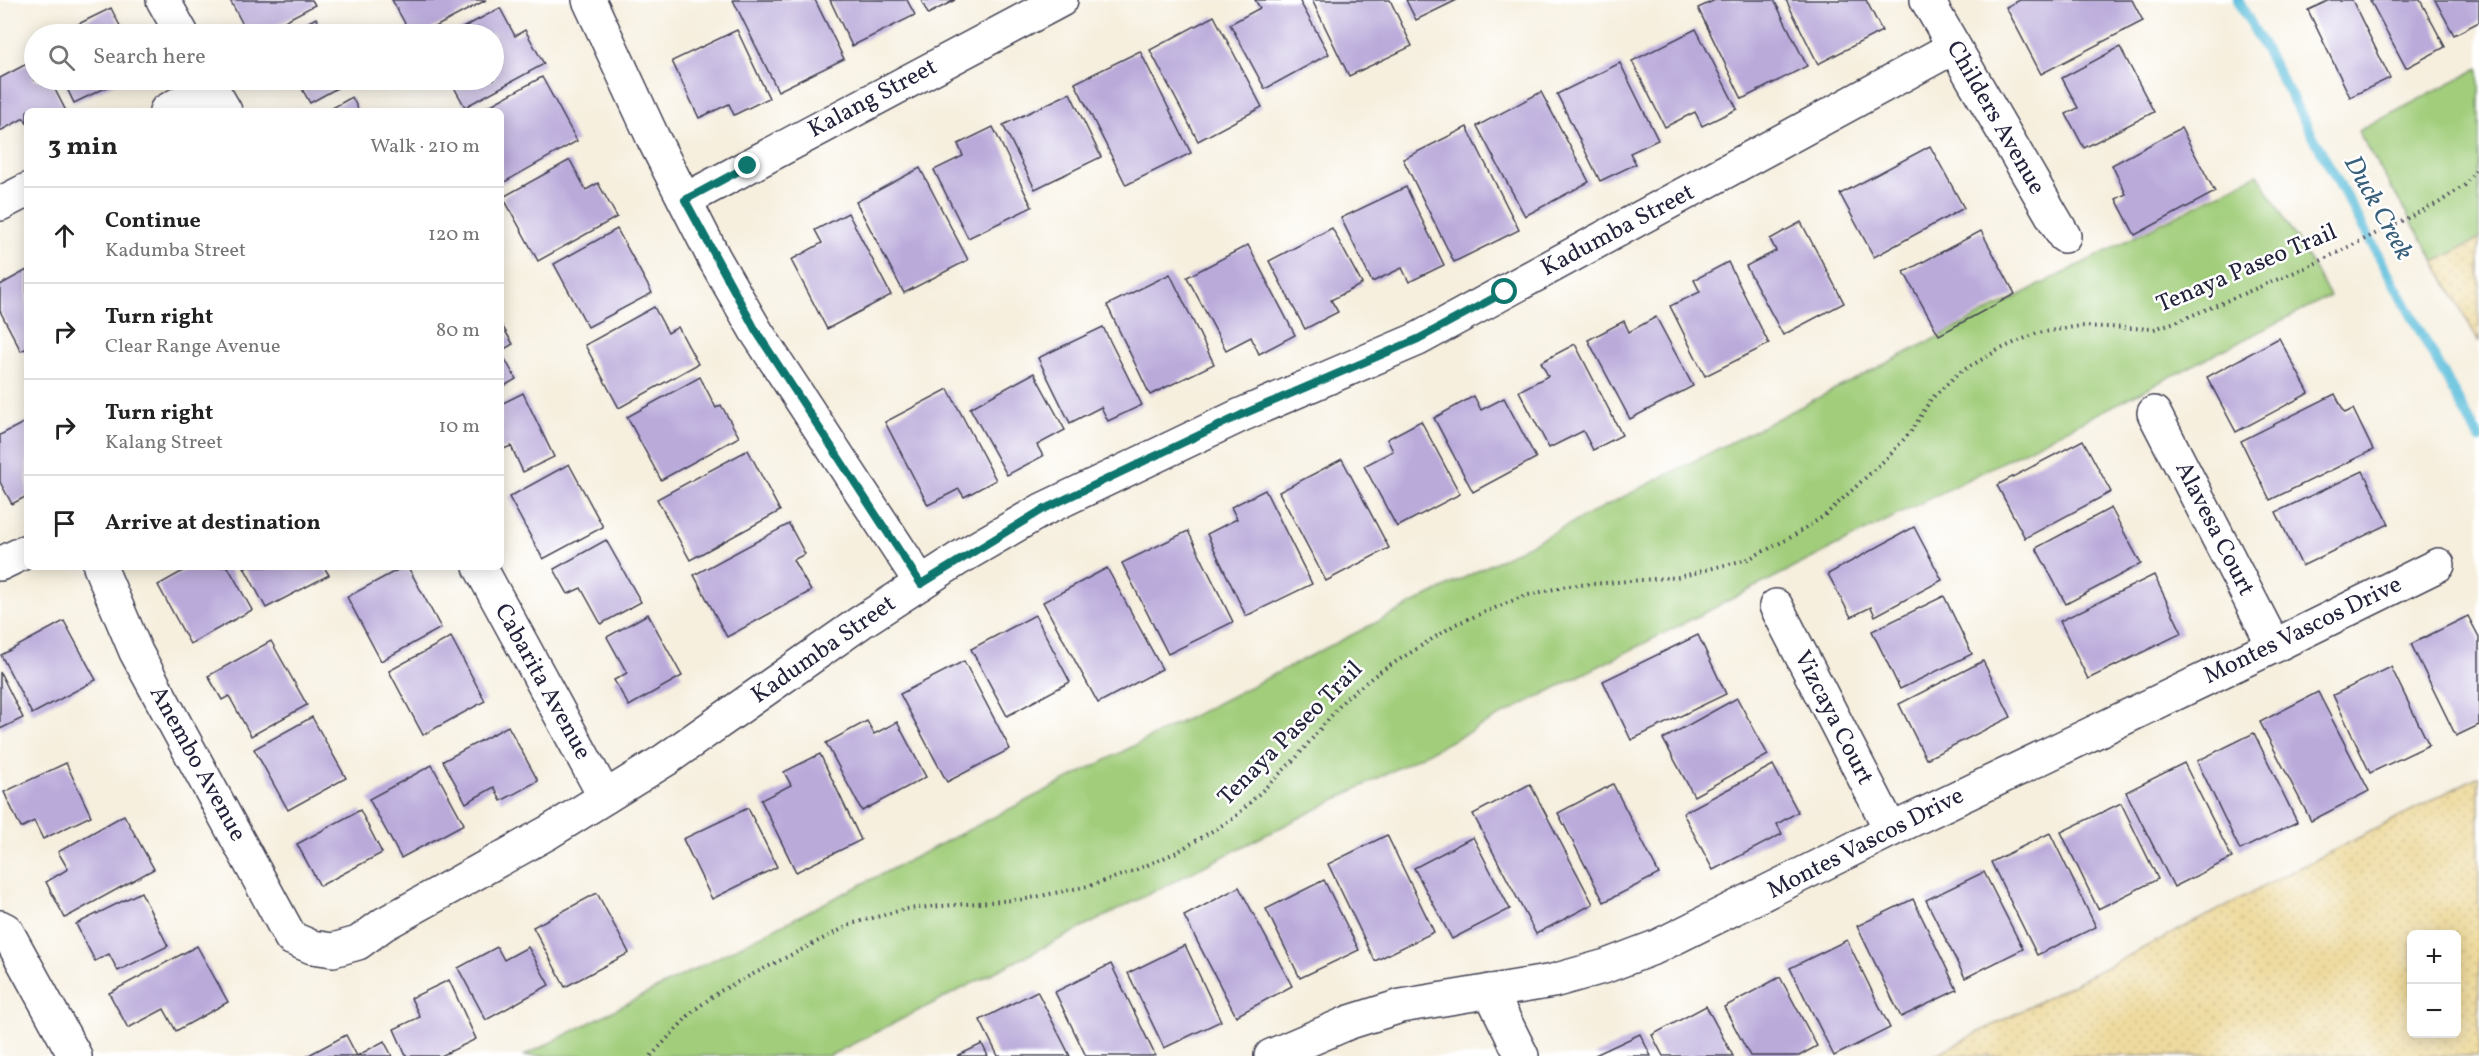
<!DOCTYPE html>
<html lang="en">
<head>
<meta charset="utf-8">
<style>
  body { margin:0; font-family:Vollkorn,serif; background:#f2f2f2; color:#222 }
  .controls { position:absolute; right:18px; bottom:18px; display:grid; overflow:hidden; border-radius:9px; box-shadow:0 3px 15px #0003 }
  .controls button { width:54px; height:54px; display:grid; place-items:center; padding:0; border:0; border-bottom:2px solid #e0e0e0; background:#fff; color:#222; font:30px sans-serif }
  .stop { position:absolute; width:18px; height:18px; margin:-14px; border:4px solid #0f766e; border-radius:50%; background:#fff }
  .stop.end { background:#0f766e; border-color:#fff; box-shadow:0 2px 6px #0008 }
  .list { margin:0; padding:0; list-style:none }
  h2 { display:flex; justify-content:space-between; align-items:center; height:78px; margin:0; padding:0 24px; font-size:26px }
  h2 small { font-size:20px; font-weight:400; color:#767676 }
  .list li { display:grid; grid-template-columns:39px 1fr auto; gap:18px; align-items:center; box-sizing:border-box; height:96px; padding:0 24px; border-top:2px solid #e0e0e0 }
  .list b { display:block; font-size:22px; white-space:nowrap }
  .list p { margin:0; font-size:20px; white-space:nowrap; color:#767676 }
  .list em { font-size:20px; font-style:normal; color:#767676 }
  .icon { flex:none; width:33px; height:33px; fill:none; stroke:currentColor; stroke-width:2; stroke-linecap:round; stroke-linejoin:round }
  .map { position:relative; flex:none; width:2479px; height:1056px; overflow:hidden }
  .search { position:absolute; background:#fff; box-shadow:0 3px 15px #0003; left:24px; top:24px; width:480px; height:66px; display:flex; align-items:center; gap:15px; box-sizing:border-box; padding:0 21px; border-radius:33px; color:#767676; font-size:22px }
  .panel { position:absolute; background:#fff; box-shadow:0 3px 15px #0003; left:24px; top:108px; width:480px; height:462px; border-radius:9px }
  .map>svg:first-child { display:block }
  .green { fill:#a2ce7b; stroke:#62785b; stroke-width:1.5 }
  .sand { fill:url(#sand-dots); stroke:#887e6c; stroke-width:1.5; fill-rule:evenodd }
  .lines { fill:none; stroke-linecap:round; stroke-linejoin:round }
  .stream { stroke:#5cbedb; stroke-width:10 }
  .building { fill:#baaada }
  .minor-casing { stroke:#424153; stroke-width:36 }
  .path { stroke:#424153; stroke-width:4; stroke-dasharray:1.5 4.5; stroke-linecap:butt }
  .minor { stroke:#fff; stroke-width:33 }
  .route { stroke:#0f766e; stroke-width:8 }
  .labels { text-anchor:middle; dominant-baseline:central; stroke-width:5; stroke-linejoin:round; paint-order:stroke }
  .street-label { font-size:24px; fill:#22223b; stroke:#fff }
  .water-label { font-size:26px; font-style:italic; fill:#39607b; stroke:#fff }
</style>
</head>
<body>
<div class="map">
<svg width="2479" height="1056" viewBox="0 0 2479 1056">
  <defs>
    <pattern id="sand-dots" width="8" height="8" patternUnits="userSpaceOnUse" patternTransform="scale(1.5)"><rect width="8" height="8" fill="#eeda9e"/><path d="M2 2h.1M6 6h.1" fill="none" stroke="#ccbb89" stroke-width="1.8" stroke-linecap="round"/></pattern>
  </defs>
  <rect width="100%" height="100%" fill="#fff"/>
  <filter id="ink" filterUnits="userSpaceOnUse"><feTurbulence type="fractalNoise" baseFrequency=".0167" numOctaves="2"/><feDisplacementMap in="SourceGraphic" scale="12" xChannelSelector="R" yChannelSelector="G"/><feConvolveMatrix kernelMatrix="1 2 1 2 8 2 1 2 1" color-interpolation-filters="sRGB"/></filter>
  <filter id="wash" filterUnits="userSpaceOnUse"><feTurbulence type="fractalNoise" baseFrequency=".008" numOctaves="4" result="noise"/><feDisplacementMap in="SourceGraphic" scale="24" xChannelSelector="R" yChannelSelector="G"/><feGaussianBlur stdDeviation="1.35" result="paint"/><feColorMatrix in="noise" values="0 0 0 0 0 0 0 0 0 0 0 0 0 0 0 0 0 1.4 0 .05"/><feComposite in="paint" operator="in"/></filter>
  <g filter="url(#wash)">
    <rect width="100%" height="100%" fill="#f6efde"/>
    <g class="green">
      <polygon points="2479,68 2479,239 2435,262 2358,131"/>
      <polygon points="2258,174 2330,296 829,1056 524,1056"/>
    </g>
    <g class="sand">
      <polygon points="2479,239 2479,342 2435,262"/>
      <path d="M2479,776V1056H1933ZM2412,934H2456V1034H2412Z"/>
    </g>
    <g class="lines">
      <polyline class="stream" points="2238,0 2479,438"/>
    </g>
    <g id="blocks">
      <g class="building">
        <polygon points="230,0 312,0 315,5 260,34 248,34"/>
        <polygon points="392,0 486,0 422,34 411,34"/>
        <polygon points="733,0 815,0 844,59 778,91"/>
        <polygon points="830,0 907,0 915,15 852,46"/>
        <polygon points="921,0 955,0 928,14"/>
        <polygon points="1255,0 1299,0 1329,54 1265,89 1230,24 1260,8"/>
        <polygon points="1312,0 1390,0 1412,46 1349,76"/>
        <polygon points="1406,0 1457,0 1416,20"/>
        <polygon points="1715,0 1774,0 1807,66 1742,99 1698,8"/>
        <polygon points="1786,0 1866,0 1882,31 1818,64"/>
        <polygon points="2020,0 2132,0 2143,21 2041,74 2006,7"/>
        <polygon points="2330,0 2352,0 2390,78 2350,97 2308,10"/>
        <polygon points="2370,0 2420,0 2445,47 2406,68"/>
        <polygon points="2435,0 2479,0 2479,22 2454,35"/>
        <polygon points="111,8 124,34 58,34"/>
        <polygon points="500,8 515,36 525,30 544,64 465,107 450,80 494,80 494,34 451,34"/>
        <polygon points="1214,16 1262,107 1198,141 1150,50"/>
        <polygon points="316,18 325,34 286,34"/>
        <polygon points="1696,29 1737,109 1702,126 1695,112 1665,127 1632,61"/>
        <polygon points="737,30 769,98 734,115 729,104 699,118 672,61"/>
        <polygon points="2120,47 2154,112 2084,148 2066,114 2078,108 2062,78"/>
        <polygon points="1140,51 1191,153 1126,185 1075,83"/>
        <polygon points="34,60 34,80 50,80 66,111 27,111 27,124 24,118 0,131 0,78"/>
        <polygon points="1620,63 1658,140 1630,153 1636,164 1600,181 1557,94"/>
        <polygon points="542,77 577,141 501,184 501,111 480,111"/>
        <polygon points="63,80 122,80 74,103"/>
        <polygon points="297,80 350,80 350,81 310,103"/>
        <polygon points="1541,92 1589,182 1525,216 1477,126"/>
        <polygon points="1070,93 1101,157 1035,189 1003,125"/>
        <polygon points="352,97 359,111 327,111"/>
        <polygon points="993,127 1032,207 968,238 934,170 963,156 958,144"/>
        <polygon points="1467,127 1519,230 1454,262 1403,159"/>
        <polygon points="2181,128 2215,192 2135,235 2116,199 2126,194 2112,165"/>
        <polygon points="1930,146 1964,208 1874,257 1840,194"/>
        <polygon points="570,160 586,190 598,183 617,217 538,261 503,197"/>
        <polygon points="920,168 968,260 904,293 856,202"/>
        <polygon points="1406,187 1444,265 1409,282 1402,268 1372,282 1341,218"/>
        <polygon points="848,213 891,295 827,329 791,260 822,243 815,230"/>
        <polygon points="1801,222 1844,303 1783,335 1746,266 1776,251 1770,239"/>
        <polygon points="1332,228 1362,284 1331,300 1338,312 1305,329 1269,261"/>
        <polygon points="617,229 652,293 588,327 554,264"/>
        <polygon points="1981,231 2015,294 1939,335 1904,272"/>
        <polygon points="1248,245 1295,335 1259,354 1251,337 1226,350 1187,277"/>
        <polygon points="1728,262 1769,344 1705,376 1670,306 1700,292 1694,280"/>
        <polygon points="27,270 27,348 21,351 0,311 0,285"/>
        <polygon points="1170,274 1214,364 1150,395 1107,305"/>
        <polygon points="654,307 668,333 678,327 698,364 619,408 585,345"/>
        <polygon points="1656,317 1693,386 1630,419 1588,340 1624,321 1629,332"/>
        <polygon points="501,324 513,344 501,351"/>
        <polygon points="1103,327 1142,405 1108,421 1101,407 1070,423 1038,358"/>
        <polygon points="2279,338 2309,393 2236,432 2207,377"/>
        <polygon points="1575,344 1622,435 1593,450 1583,431 1549,448 1519,391 1548,376 1541,362"/>
        <polygon points="501,352 516,379 501,388"/>
        <polygon points="1034,373 1065,430 1037,445 1043,456 1007,475 970,408"/>
        <polygon points="700,377 716,408 721,405 739,437 661,480 627,417"/>
        <polygon points="948,389 996,480 964,497 959,489 928,505 885,422"/>
        <polygon points="523,393 554,457 523,472 511,446 501,450 501,404"/>
        <polygon points="2335,394 2345,413 2353,409 2373,450 2270,500 2241,441"/>
        <polygon points="1474,396 1481,410 1504,398 1536,458 1473,492 1434,418"/>
        <polygon points="27,421 27,496 12,504 0,482 0,435"/>
        <polygon points="1421,421 1460,494 1397,527 1364,466 1393,451 1387,439"/>
        <polygon points="2083,440 2111,492 2025,538 1997,485"/>
        <polygon points="748,450 780,511 690,560 657,499"/>
        <polygon points="1342,459 1389,548 1326,581 1279,492"/>
        <polygon points="569,464 603,527 543,559 509,497"/>
        <polygon points="2363,471 2389,524 2302,566 2276,512"/>
        <polygon points="1265,490 1312,584 1246,616 1207,534 1237,519 1231,507"/>
        <polygon points="2111,508 2141,564 2066,604 2036,548"/>
        <polygon points="789,524 805,554 793,560 811,591 727,637 694,575"/>
        <polygon points="1914,527 1942,580 1875,616 1871,607 1851,617 1828,574"/>
        <polygon points="1188,531 1233,622 1168,654 1122,563"/>
        <polygon points="606,540 641,602 601,624 581,588 568,594 554,569"/>
        <polygon points="190,567 228,567 252,610 190,644 158,585"/>
        <polygon points="244,567 324,567 329,575 266,608"/>
        <polygon points="403,567 408,567 441,628 381,661 347,597"/>
        <polygon points="1107,568 1162,669 1098,703 1043,602"/>
        <polygon points="2154,575 2182,633 2088,679 2060,621"/>
        <polygon points="1944,596 1972,654 1900,689 1872,631"/>
        <polygon points="648,614 682,676 629,706 614,680 627,673 607,637"/>
        <polygon points="1035,615 1070,682 1007,716 971,649"/>
        <polygon points="2468,616 2479,637 2479,725 2456,736 2411,644"/>
        <polygon points="64,621 96,680 32,714 1,655"/>
        <polygon points="1698,635 1726,694 1631,740 1603,681"/>
        <polygon points="451,637 485,701 423,735 389,671"/>
        <polygon points="271,641 307,705 251,736 229,696 222,700 208,676"/>
        <polygon points="964,661 1010,749 947,782 900,694"/>
        <polygon points="1983,661 2011,717 1926,759 1899,704"/>
        <polygon points="2391,667 2429,745 2370,773 2333,695"/>
        <polygon points="0,672 23,718 0,729"/>
        <polygon points="2318,692 2369,791 2311,821 2260,722"/>
        <polygon points="1737,698 1768,755 1694,796 1663,739"/>
        <polygon points="312,717 346,778 288,810 254,749"/>
        <polygon points="867,721 874,734 897,722 926,777 862,811 826,743"/>
        <polygon points="508,726 538,781 501,801 494,787 466,803 443,761"/>
        <polygon points="2254,733 2297,822 2240,850 2197,761"/>
        <polygon points="820,754 861,840 796,872 761,800 791,785 784,772"/>
        <polygon points="66,763 91,816 43,839 34,821 21,828 4,792"/>
        <polygon points="2184,763 2232,858 2174,887 2126,792"/>
        <polygon points="432,765 464,824 401,858 369,799"/>
        <polygon points="1773,765 1798,812 1777,824 1782,834 1713,870 1683,813"/>
        <polygon points="1530,784 1593,904 1536,934 1473,814"/>
        <polygon points="1613,784 1659,874 1604,902 1558,813"/>
        <polygon points="2121,803 2158,879 2098,909 2061,832"/>
        <polygon points="748,808 777,867 712,899 683,839"/>
        <polygon points="360,810 382,853 320,886 297,844"/>
        <polygon points="124,815 154,869 65,918 46,882 68,869 58,852"/>
        <polygon points="2050,833 2096,927 2037,955 1991,862"/>
        <polygon points="1387,835 1434,932 1375,961 1328,864"/>
        <polygon points="1473,837 1510,909 1452,939 1414,868"/>
        <polygon points="1984,872 2023,949 1965,978 1926,900"/>
        <polygon points="1324,880 1359,950 1300,978 1266,909"/>
        <polygon points="1239,887 1292,986 1236,1016 1184,916"/>
        <polygon points="141,892 168,946 118,971 109,954 95,961 76,924"/>
        <polygon points="597,893 629,953 565,987 533,927"/>
        <polygon points="1913,899 1957,990 1901,1017 1857,926"/>
        <polygon points="1847,940 1890,1028 1834,1056 1790,968"/>
        <polygon points="1185,945 1221,1021 1164,1048 1128,973"/>
        <polygon points="197,946 228,1002 176,1031 164,1009 128,1028 109,993"/>
        <polygon points="497,947 504,960 528,947 549,985 486,1020 458,968"/>
        <polygon points="1111,964 1155,1055 1153,1056 1086,1056 1055,992"/>
        <polygon points="1780,977 1817,1046 1799,1056 1750,1056 1724,1007"/>
        <polygon points="449,980 476,1039 441,1056 406,1056 394,1029 420,1017 411,998"/>
        <polygon points="1037,991 1070,1056 998,1056 980,1020"/>
        <polygon points="1706,1006 1733,1056 1663,1056 1652,1035"/>
        <polygon points="1640,1034 1651,1056 1593,1056"/>
        <polygon points="346,1035 357,1056 384,1041 392,1056 307,1056"/>
        <polygon points="982,1044 988,1056 957,1056"/>
      </g>
    </g>
  </g>
  <g filter="url(#ink)">
    <use href="#blocks" fill-opacity="0" stroke="#424153" stroke-width="1.5"/>
    <g class="lines">
      <g class="minor-casing">
        <g id="minor">
          <polyline points="163,0 182,34"/>
          <polyline points="589,0 653,138 714,258 756,331 921,583"/>
          <polyline points="1927,0 2064,236"/>
          <polyline points="207,80 225,111"/>
          <polyline points="166,111 211,86"/>
          <polyline points="685,200 1061,0"/>
          <polyline points="0,204 27,190"/>
          <polyline points="2154,413 2274,646"/>
          <polyline points="0,564 27,551"/>
          <polyline points="100,567 136,652 291,938 312,947 333,950 358,943 384,924 549,832 665,760 861,622 958,559 1042,510 1241,415 1418,339 1954,47"/>
          <polyline points="480,567 605,797"/>
          <polyline points="1776,606 1891,830"/>
          <polyline points="0,927 6,930 75,1056"/>
          <polyline points="1490,991 1522,1056"/>
          <polyline points="1271,1056 1350,1022 1401,1006 1553,981 1606,966 1656,947 1891,830 2274,646 2438,565"/>
        </g>
      </g>
      <polyline class="path" points="651,1056 693,1011 720,991 854,923 906,909 1026,899 1093,885 1136,870 1177,852 1234,818 1296,758 1346,698 1378,673 1456,624 1524,596 1567,586 1679,577 1748,559 1788,539 1824,516 1888,457 1913,429 1931,399 1960,372 1998,350 2037,333 2080,326 2154,329 2181,320 2314,264 2440,202 2465,185 2479,165"/>
      <use href="#minor" class="minor"/>
    </g>
  </g>
  <g class="lines" filter="url(#ink)">
    <polyline class="route" points="748,166 685,200 756,331 921,584 1042,510 1241,415 1418,339 1505,292"/>
  </g>
  <g class="labels">
    <g class="street-label">
      <text transform="translate(873 99) rotate(-28)">Kalang Street</text>
      <text transform="translate(1995 118) rotate(60)">Childers Avenue</text>
      <text transform="translate(1618 231) rotate(-28)">Kadumba Street</text>
      <text transform="translate(2247 269) rotate(-23)">Tenaya Paseo Trail</text>
      <text transform="translate(2214 529) rotate(63)">Alavesa Court</text>
      <text transform="translate(2303 631) rotate(-26)">Montes Vascos Drive</text>
      <text transform="translate(824 650) rotate(-35)">Kadumba Street</text>
      <text transform="translate(542 682) rotate(61)">Cabarita Avenue</text>
      <text transform="translate(1833 718) rotate(63)">Vizcaya Court</text>
      <text transform="translate(1291 734) rotate(-45)">Tenaya Paseo Trail</text>
      <text transform="translate(197 764) rotate(61)">Anembo Avenue</text>
      <text transform="translate(1866 844) rotate(-27)">Montes Vascos Drive</text>
    </g>
    <g class="water-label">
      <text transform="translate(2378 208) rotate(61)">Duck Creek</text>
    </g>
  </g>
</svg>
<div class="controls">
<button>+</button>
<button>−</button>
</div>
<div class="stop" style="left:1505px;top:292px"></div>
<div class="stop end" style="left:748px;top:166px"></div>
<div class="search"><svg class="icon" aria-label="search" viewBox="0 0 24 24"><circle cx="10" cy="10" r="6"/><path d="M15 15l6 6"/></svg>Search here</div>
<section class="panel">
<h2>3 min<small>Walk · 210 m</small></h2>
<ul class="list">
<li><svg class="icon" aria-label="ahead" viewBox="0 0 24 24"><path d="M12 20V5M6 11l6-6 6 6"/></svg><div><b>Continue</b><p>Kadumba Street</p></div><em>120 m</em></li>
<li><svg class="icon" aria-label="right" viewBox="0 0 24 24"><path d="M7 20v-9h11M14 6l5 5-5 5"/></svg><div><b>Turn right</b><p>Clear Range Avenue</p></div><em>80 m</em></li>
<li><svg class="icon" aria-label="right" viewBox="0 0 24 24"><path d="M7 20v-9h11M14 6l5 5-5 5"/></svg><div><b>Turn right</b><p>Kalang Street</p></div><em>10 m</em></li>
<li><svg class="icon" aria-label="arrive" viewBox="0 0 24 24"><path d="M6 21V4h12l-3 4 3 4H6"/></svg><div><b>Arrive at destination</b></div></li>
</ul>
</section>
</div>
</body>
</html>
